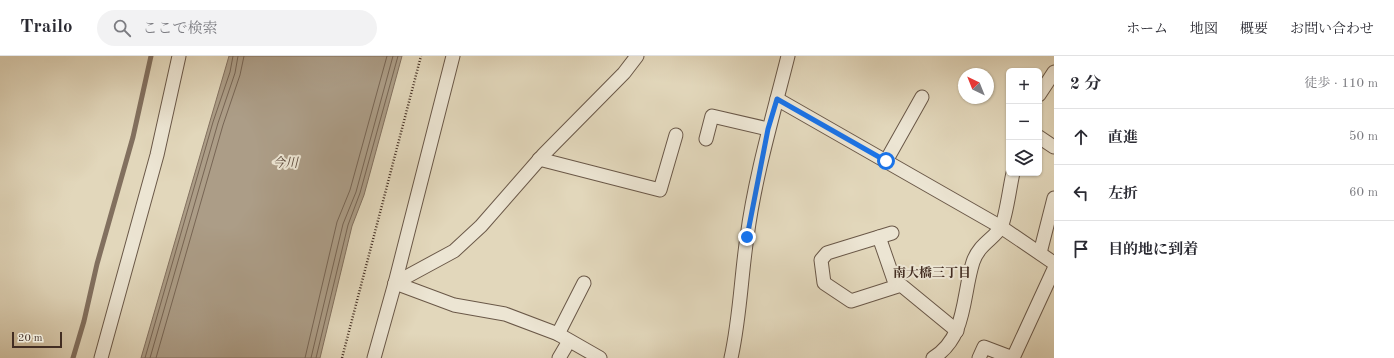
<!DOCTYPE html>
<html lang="ja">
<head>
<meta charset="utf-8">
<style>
  body { margin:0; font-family:"Old Standard TT","Noto Serif JP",serif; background:#f2f2f3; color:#2b2b33 }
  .controls { position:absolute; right:12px; top:12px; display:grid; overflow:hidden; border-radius:6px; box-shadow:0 1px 3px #0004 }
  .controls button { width:36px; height:36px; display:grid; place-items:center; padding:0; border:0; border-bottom:1px solid #e1e1e2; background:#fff; color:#2b2b33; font:20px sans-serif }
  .compass { position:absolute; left:958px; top:12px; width:36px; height:36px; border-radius:50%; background:#fff; box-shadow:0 1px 3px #0004; rotate:317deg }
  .scale { position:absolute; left:12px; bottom:10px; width:50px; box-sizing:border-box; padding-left:4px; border:2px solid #422d22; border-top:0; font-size:11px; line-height:14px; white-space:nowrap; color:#422d22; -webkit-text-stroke:3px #ece5d3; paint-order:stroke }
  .stop { position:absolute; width:12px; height:12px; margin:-9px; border:3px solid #1a73e8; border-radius:50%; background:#fff }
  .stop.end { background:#1a73e8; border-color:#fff; box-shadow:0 1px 4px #0008 }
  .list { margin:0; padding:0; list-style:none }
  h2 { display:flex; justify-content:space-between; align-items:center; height:52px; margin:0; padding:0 16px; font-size:17px }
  h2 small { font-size:13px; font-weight:400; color:#7c7c81 }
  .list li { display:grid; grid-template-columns:26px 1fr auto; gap:12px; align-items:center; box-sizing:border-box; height:56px; padding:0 16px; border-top:1px solid #e1e1e2 }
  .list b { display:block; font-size:15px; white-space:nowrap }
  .list em { font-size:13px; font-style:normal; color:#7c7c81 }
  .icon { flex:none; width:22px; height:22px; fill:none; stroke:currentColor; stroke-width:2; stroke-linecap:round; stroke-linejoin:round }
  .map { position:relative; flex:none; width:1054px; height:302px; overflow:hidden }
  header { display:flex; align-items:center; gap:24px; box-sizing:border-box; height:56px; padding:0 20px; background:#fff; border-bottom:1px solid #e1e1e2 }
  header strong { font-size:19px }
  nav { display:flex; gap:22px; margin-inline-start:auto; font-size:14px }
  .search { width:280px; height:36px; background:#f2f2f3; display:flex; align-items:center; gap:10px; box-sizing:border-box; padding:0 14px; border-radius:22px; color:#7c7c81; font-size:15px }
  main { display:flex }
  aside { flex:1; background:#fff }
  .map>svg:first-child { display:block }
  .water { fill:#ac9d87; stroke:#82705f }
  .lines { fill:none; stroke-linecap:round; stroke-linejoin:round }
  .shore { stroke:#776554; stroke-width:1 }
  .stream { stroke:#82705f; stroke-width:5 }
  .street-casing { stroke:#6a5848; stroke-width:15 }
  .path { stroke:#422d22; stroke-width:2.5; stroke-dasharray:1 2; stroke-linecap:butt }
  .street { stroke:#ece5d3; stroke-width:13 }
  .route { stroke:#1a73e8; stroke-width:5 }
  .labels { text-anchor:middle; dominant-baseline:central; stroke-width:4; stroke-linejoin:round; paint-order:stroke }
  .water-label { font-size:13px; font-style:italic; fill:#5c493b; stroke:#ece5d3 }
  .neighbourhood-label { font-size:13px; font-weight:bold; fill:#422d22; stroke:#ece5d3 }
</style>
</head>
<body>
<header>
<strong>Trailo</strong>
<div class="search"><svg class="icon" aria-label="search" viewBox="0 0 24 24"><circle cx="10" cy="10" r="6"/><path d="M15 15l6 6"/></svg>ここで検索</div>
<nav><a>ホーム</a><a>地図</a><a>概要</a><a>お問い合わせ</a></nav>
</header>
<main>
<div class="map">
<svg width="1054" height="302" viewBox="0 0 1054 302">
  <rect width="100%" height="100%" fill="#e2d7bb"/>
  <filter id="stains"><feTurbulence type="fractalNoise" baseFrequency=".005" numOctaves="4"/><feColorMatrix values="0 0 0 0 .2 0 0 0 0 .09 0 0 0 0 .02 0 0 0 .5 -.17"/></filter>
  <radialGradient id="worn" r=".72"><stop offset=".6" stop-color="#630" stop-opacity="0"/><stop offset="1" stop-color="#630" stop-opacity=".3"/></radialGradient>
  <polygon class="water" points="229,0 402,0 364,139 352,170 320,302 141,302"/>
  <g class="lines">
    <g class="shore">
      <polyline points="145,302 213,66 230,16 233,0"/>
      <polyline points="150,302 218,67 235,17 238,0"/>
      <polyline points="156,302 223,69 240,19 244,0"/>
      <polyline points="305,302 337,166 350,134 387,0"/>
      <polyline points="311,302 343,168 356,136 393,0"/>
      <polyline points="316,302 348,169 360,137 398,0"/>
    </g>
    <polyline class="stream" points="73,302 84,265 97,208 133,81 151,0"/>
    <g class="street-casing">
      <g id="street">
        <polyline points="1039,39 1054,16"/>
        <polyline points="777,43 1001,171 1054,207"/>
        <polyline points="1039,81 1054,91"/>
        <polyline points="706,83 712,60 768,73"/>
        <polyline points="539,103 660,134 676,79"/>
        <polyline points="886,105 922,41"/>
        <polyline points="892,177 827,197 821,204 824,227 851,245 901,229 957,275"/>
        <polyline points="879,181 896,230"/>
        <polyline points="1040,197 1054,142"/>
        <polyline points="395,227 454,195 481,170 544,98 624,17 637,0"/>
        <polyline points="395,227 454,249 505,258 558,278 600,302"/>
        <polyline points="558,278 584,227"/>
        <polyline points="101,302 157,99 179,0"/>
        <polyline points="374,302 395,227 453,0"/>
        <polyline points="559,302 569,285"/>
        <path d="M731,302C740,262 741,221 747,181C755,120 773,60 788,0"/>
        <path d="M933,302C967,281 962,240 973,206C979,188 994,183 1001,171C1006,162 1010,129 1013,117"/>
        <polyline points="979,302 984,291 1013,302 1054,213"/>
      </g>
    </g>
    <polyline class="path" points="342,302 421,0"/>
    <use href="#street" class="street"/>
  </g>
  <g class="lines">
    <polyline class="route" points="747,181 768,73 777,43 886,105"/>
  </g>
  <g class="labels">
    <g class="water-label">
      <text x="285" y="107">今川</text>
    </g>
    <g class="neighbourhood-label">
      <text x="932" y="217">南大橋三丁目</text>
    </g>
  </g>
  <rect width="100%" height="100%" filter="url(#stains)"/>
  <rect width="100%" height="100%" fill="url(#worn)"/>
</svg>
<div class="controls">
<button>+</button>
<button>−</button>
<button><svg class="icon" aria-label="layers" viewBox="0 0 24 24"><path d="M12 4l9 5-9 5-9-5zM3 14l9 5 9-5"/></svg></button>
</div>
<svg class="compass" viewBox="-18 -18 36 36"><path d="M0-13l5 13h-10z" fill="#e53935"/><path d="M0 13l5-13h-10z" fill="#7c7c81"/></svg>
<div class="scale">20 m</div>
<div class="stop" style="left:886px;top:105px"></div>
<div class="stop end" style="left:747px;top:181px"></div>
</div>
<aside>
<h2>2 分<small>徒歩 · 110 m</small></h2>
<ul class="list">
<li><svg class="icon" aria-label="ahead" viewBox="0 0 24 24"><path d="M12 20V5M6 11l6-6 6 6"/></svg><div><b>直進</b></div><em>50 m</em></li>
<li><svg class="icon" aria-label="left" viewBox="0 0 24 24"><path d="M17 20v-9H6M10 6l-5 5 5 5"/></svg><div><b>左折</b></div><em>60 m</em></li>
<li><svg class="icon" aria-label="arrive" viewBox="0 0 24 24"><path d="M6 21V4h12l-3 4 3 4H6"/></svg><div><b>目的地に到着</b></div></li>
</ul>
</aside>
</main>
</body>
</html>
